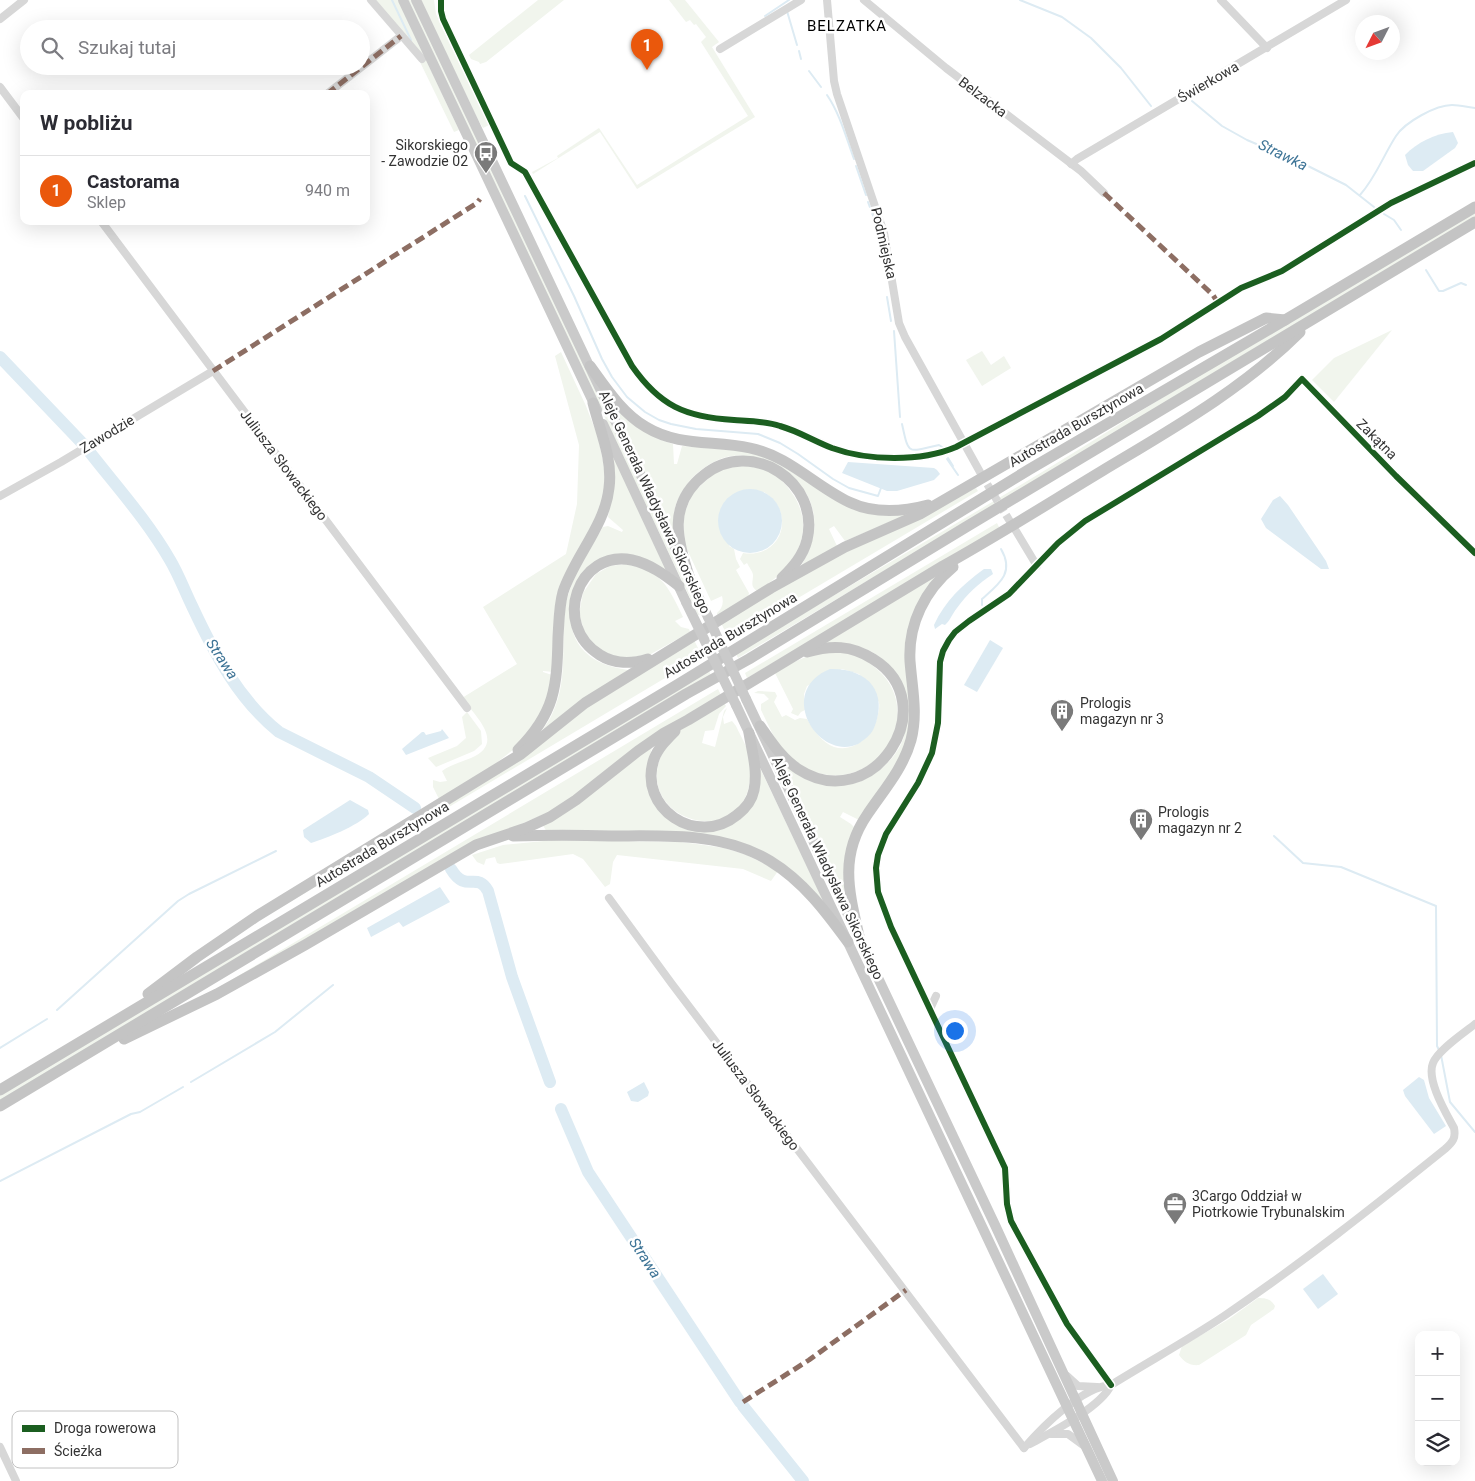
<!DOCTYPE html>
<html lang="pl">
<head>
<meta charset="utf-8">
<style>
  body { margin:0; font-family:Roboto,sans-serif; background:#f7f7f7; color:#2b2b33 }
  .controls { position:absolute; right:15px; bottom:15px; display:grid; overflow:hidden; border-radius:10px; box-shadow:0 5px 20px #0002 }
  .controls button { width:45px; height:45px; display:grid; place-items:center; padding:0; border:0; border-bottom:1px solid #e1e1e2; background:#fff; color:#2b2b33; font:25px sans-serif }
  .compass { position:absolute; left:1355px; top:15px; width:45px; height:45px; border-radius:50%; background:#fff; box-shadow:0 5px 20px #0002; rotate:228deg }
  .you { position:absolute; left:954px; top:1030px; width:18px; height:18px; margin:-12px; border:4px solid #fff; border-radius:50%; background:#1a73e8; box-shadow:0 0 0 8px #1a73e833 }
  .badge { display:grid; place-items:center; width:32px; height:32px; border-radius:50%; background:#ea580c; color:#fff; font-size:16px; font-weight:700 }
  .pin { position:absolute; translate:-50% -41px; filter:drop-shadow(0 1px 2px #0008) }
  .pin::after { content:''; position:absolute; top:26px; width:18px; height:15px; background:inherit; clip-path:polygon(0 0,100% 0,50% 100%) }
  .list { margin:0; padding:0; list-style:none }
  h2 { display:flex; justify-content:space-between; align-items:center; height:65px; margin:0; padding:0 20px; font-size:21px }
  h2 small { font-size:16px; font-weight:400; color:#7c7c81 }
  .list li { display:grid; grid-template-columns:32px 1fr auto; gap:15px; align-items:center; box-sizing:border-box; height:70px; padding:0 20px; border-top:1px solid #e1e1e2 }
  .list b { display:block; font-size:19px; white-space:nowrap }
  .list p { margin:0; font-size:16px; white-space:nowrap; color:#7c7c81 }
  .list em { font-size:16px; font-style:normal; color:#7c7c81 }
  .icon { flex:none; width:28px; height:28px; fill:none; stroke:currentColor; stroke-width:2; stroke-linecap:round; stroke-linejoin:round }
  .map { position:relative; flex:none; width:1475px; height:1481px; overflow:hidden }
  .search { position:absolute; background:#fff; box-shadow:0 5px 20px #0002; left:20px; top:20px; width:350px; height:55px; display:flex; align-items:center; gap:12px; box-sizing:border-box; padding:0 18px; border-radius:28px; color:#7c7c81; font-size:19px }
  .panel { position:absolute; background:#fff; box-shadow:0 5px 20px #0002; left:20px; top:90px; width:350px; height:135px; border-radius:10px }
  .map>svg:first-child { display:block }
  .green { fill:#f1f5ed }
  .water { fill:#ddebf3 }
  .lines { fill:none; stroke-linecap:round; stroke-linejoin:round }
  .stream { stroke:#ddebf3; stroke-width:2 }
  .river { stroke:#ddebf3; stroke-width:12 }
  .minor-tunnel { stroke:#d6d6d6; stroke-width:8; stroke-dasharray:8 4; stroke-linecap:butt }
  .minor { stroke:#d7d7d7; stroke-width:8 }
  .major { stroke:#cacaca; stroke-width:10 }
  .highway { stroke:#c4c4c4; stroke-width:11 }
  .major-bridge { stroke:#cacaca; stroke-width:10 }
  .quiet { stroke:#8d6e63; stroke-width:5; stroke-dasharray:10 5; stroke-linecap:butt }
  .cycleway-casing { stroke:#fff; stroke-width:9 }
  .cycleway { stroke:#1b5e20; stroke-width:6 }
  .labels { text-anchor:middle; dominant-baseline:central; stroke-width:5; stroke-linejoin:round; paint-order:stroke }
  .street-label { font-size:14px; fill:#333; stroke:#fff }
  .poi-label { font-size:14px; fill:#333; stroke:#fff; text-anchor:start }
  .neighbourhood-label { font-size:15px; letter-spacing:1px; fill:#000; stroke:#fff }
  .water-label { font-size:15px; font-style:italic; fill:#3f7597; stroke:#fff }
  .key { fill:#fff; stroke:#c2c2c2; stroke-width:1 }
  .key-label { font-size:14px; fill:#333 }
</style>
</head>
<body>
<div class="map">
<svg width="1475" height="1481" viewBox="0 0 1475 1481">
  <rect width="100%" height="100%" fill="#fff"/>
  <g class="green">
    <polygon points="375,0 398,0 459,130 454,132 420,62"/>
    <polygon points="408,0 412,0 701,614 698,615"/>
    <polygon points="421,0 434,0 436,14 440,23 489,125 483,128 478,120"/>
    <polygon points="538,0 564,0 486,62 480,64 479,62 471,59 469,55"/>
    <polygon points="669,0 685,0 719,42 712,47 755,117 637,189 600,132 533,174 532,172 534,171 558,158 557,156 599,128 637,185 748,116 701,42 706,37 696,24 694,25 690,20 686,22"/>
    <path d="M1475,210V218L738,658L736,654C849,585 965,520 1078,450C1209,368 1342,290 1475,210Z"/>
    <polygon points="1392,330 1334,402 1312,380 1334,358"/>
    <polygon points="982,351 991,365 1004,356 1011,368 982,386 966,360"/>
    <path d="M561,352L586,406L598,437L605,471V490L600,510L573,562L554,672L543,671V672L552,675L546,705L519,745L495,764L439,799L433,787V780L440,782L447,781L442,771C450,765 461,762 471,758C506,743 476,717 462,698L517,664L483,607L566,554L577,504L579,445L555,356Z"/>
    <path d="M609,397L658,439L673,444L674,464H677L682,446L733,449L765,456L832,496L913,512L845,541L834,526L829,529L837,546L799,569C829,524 814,477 762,461C756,459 750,457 744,456C723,453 700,468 688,483C681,493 675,502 674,514C673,521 675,530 675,537Z"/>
    <path d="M612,453L668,573C648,556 636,555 610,556L570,604C568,645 588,664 628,670L583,700L537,738C542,730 549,722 553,712C569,678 560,639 566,603C572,576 589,551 603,527L608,526L622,532L623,530L608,517L611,501Z"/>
    <path d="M739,465C748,466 759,466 766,470C778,475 787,485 794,496C818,535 791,571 757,591C750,586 753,583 753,575C753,572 749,567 747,563L744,565L740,559L743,553C782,559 797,513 764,492L729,546L734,549L736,559L740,567L736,570L749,593L748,597L717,615V613C722,609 724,603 722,596L711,601L685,545L683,517L692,494L716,471Z"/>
    <polygon points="976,488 978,491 729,639 721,623 845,550"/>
    <polygon points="997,523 1000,529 747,678 745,673"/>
    <path d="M626,564C662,571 668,586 683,617L675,621L681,627L689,629L690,632L651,654L620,659L596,648L585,633L579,614L583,593L596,574L610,566Z"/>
    <path d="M936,575L914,612L912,713L903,754L859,819H857L843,812L840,817L851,824L855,828L844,873V890L843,891L782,761C793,771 803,780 817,783C830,786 846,786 859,782C879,774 903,753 905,730C906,720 900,706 898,696C896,688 896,677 892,670C891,667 887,664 885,662C867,643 844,644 821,644Z"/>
    <polygon points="694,640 702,656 238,933 593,703"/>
    <path d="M830,650C837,652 845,652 852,654C862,657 870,663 878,670C926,714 878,790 818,773C815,772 810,771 807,770C800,766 792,758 786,753C775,742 768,724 761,710V704L769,699L764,694L754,693L758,691L775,692L777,696L774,702L782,717L786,715L795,720L800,718L807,719C813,729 822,743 834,747C854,753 872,736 877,718C878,714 880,707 879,703C877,695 864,681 859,674L842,669L807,686L804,694L805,710L801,712L798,716L791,713L793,709L775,673C794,661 807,655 830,650Z"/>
    <polygon points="709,671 711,675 0,1101 0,1095"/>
    <polygon points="718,689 721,695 556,809 521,824 262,966 228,982"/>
    <path d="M724,703L726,706L719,714L714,730L705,731L702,743L715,747L724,711L727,708L723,717L724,724L732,721L736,726C741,737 749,749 750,761C760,865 611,819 671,739C679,727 711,711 724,703Z"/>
    <polygon points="467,712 481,731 482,744 474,751 436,767 428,758 457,746 466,738 462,717"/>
    <polygon points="652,747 647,770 671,822 687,830 737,821 758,764 825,904 745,845 547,832 542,824"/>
    <polygon points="554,840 681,842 704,845 724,848 747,855 778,871 771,881 743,869 617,855 613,862 610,884 605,887 583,859 573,854 500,864 497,863 495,857 486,859 484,865 477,862 472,855 503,845"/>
    <path d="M1258,1298C1266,1298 1271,1299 1275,1306L1274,1309L1251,1325L1246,1335L1199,1365C1190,1366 1184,1362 1179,1355L1182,1346L1229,1319Z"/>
  </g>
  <g class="water">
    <path d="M1453,132L1458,143L1455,148L1423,171H1413L1408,165L1405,155C1418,142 1434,134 1453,132Z"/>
    <polygon points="848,462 934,468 937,470 940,474 934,480 897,491 887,491 842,473"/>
    <circle cx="750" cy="521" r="32"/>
    <polygon points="1280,496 1288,505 1326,561 1329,569 1321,569 1266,528 1261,519 1273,500"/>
    <path d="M984,569H991L993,574C978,584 967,594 957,608C952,614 950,621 945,625L942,624L935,629L934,625C945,601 962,585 984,569Z"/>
    <polygon points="990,640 1003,648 977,692 964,685"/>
    <path d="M830,669C867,668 889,691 874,728C871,735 864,740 858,744C818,762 775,691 830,669Z"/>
    <polygon points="442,729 449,738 406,755 402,749 422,732 424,732 426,735 441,731"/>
    <path d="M350,800L368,810L369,814C357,826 327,838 311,843L304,837L303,830Z"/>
    <polygon points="440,887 450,902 403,927 399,922 371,937 367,928"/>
    <polygon points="1419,1077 1424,1080 1429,1098 1446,1126 1434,1134 1405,1096 1403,1090"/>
    <polygon points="644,1082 649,1092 648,1096 638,1102 631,1101 627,1092"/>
    <polygon points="1323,1274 1338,1294 1318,1309 1303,1289"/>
  </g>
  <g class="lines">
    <g class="stream">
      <polyline points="392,0 411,40"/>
      <polyline points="1020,0 1062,17 1091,38 1121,68 1151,106"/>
      <polyline points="787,11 797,45"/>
      <polyline points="765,16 789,0"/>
      <polyline points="799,51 801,59"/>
      <polyline points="809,71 821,87"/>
      <path d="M827,95C840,114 846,137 854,159"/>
      <polyline points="1192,101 1222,126 1247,140 1306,165 1346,185 1374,207"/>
      <polyline points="856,166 866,195"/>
      <path d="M1360,195C1376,177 1383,156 1396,136C1405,122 1436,105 1452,105C1460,105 1467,107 1475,108"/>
      <polyline points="525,196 574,296 602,359 612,377 627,397 645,412 659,420 671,424 696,429 758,434 780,443 798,454 833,479 849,488 878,496 881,488"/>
      <polyline points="868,202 876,224"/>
      <polyline points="1384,214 1394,220 1401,230"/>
      <polyline points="879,232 881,242"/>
      <polyline points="882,251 883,264"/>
      <polyline points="1426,270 1439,291 1443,291 1461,283 1466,285"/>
      <polyline points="887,297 891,321"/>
      <polyline points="894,331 900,417"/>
      <path d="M902,424C909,456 907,452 939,445L942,447"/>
      <polyline points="948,458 953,466"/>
      <polyline points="947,459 958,475"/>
      <path d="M982,605V599C999,584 1015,573 1001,549"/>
      <polyline points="1274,836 1303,863 1341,867 1436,906 1437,1046 1439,1050"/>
      <polyline points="57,1010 178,901 189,894 276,851"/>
      <polyline points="0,1048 47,1019"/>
      <polyline points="1441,1055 1450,1102 1475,1132"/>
      <polyline points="191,1082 275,1032 333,985"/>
      <polyline points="0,1181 131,1114 140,1112 183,1087"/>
    </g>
    <g class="river">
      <polyline points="0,357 83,444"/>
      <path d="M88,450C116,486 147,520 170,560C179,575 185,592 193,608C214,653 239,700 279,732L369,777L415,808"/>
      <path d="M451,869C466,894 477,871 488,891L512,977L550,1082"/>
      <polyline points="561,1109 588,1172 740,1402"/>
      <polyline points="743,1406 803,1481"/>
    </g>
    <polyline class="minor-tunnel" points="981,474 1014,528"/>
    <g class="minor">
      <polyline points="371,0 422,59"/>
      <path d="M441,0V11L443,19L511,163L525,172L632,366C660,406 685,417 734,420C750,421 765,421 780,426C798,431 814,441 832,448C868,461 921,462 956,447L1161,339L1241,288L1282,271L1391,203L1475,163"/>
      <polyline points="827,0 834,81 837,94 884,233 899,323 905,337 980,472"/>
      <polyline points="864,0 946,68 1081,171 1104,193"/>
      <polyline points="1221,0 1267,48"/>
      <polyline points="0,19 24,0"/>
      <polyline points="720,49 801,0"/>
      <polyline points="0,87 24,119"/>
      <polyline points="327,94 401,36"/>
      <polyline points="1071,164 1077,159 1346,0"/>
      <polyline points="101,221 467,708"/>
      <polyline points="0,496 61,462 213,371"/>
      <polyline points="1016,531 1037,566"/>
      <polyline points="609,898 672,984 1024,1448"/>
      <polyline points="930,1009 936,996"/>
      <polyline points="1067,1376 1078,1386 1097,1387"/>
      <polyline points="1111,1385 1067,1324 1011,1221 1007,1204 1005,1168 891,927 878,892 876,868 878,855 886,834 918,783 932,753 938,723 940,662 943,651 949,640 955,632 969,621 1009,594 1058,543 1085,521 1258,416 1285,397 1302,379 1396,476 1475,553"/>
      <polyline points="1051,1434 1068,1434 1083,1445"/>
      <path d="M1030,1444C1052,1432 1101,1407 1111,1385"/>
      <polyline points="0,1447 16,1481"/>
      <path d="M1024,1448C1043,1426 1082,1387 1111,1385C1148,1362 1188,1340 1224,1316C1301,1264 1373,1207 1445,1149C1453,1142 1456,1138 1454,1128C1446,1113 1426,1080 1433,1063C1438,1050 1464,1033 1475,1024"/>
    </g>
    <g class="major">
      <polyline points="403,0 597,410"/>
      <polyline points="416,0 681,560"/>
      <polyline points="603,424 686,602"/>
      <polyline points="687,573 708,617"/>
      <polyline points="746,699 995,1225 1113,1481"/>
      <polyline points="736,705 1102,1481"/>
    </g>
    <g class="highway">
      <path d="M590,366C606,388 622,413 646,427C679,447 714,440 750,448C789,456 815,486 849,502C874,514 902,512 928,505"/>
      <path d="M690,579C677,541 667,504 704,475C751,437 821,482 807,540C803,556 793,567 782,578"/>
      <path d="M648,659C632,664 614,664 600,655C551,625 578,549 632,560C650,564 665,575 679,586"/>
      <path d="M760,726C771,741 781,758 798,769C873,818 946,704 873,659C851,645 831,645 807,652"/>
      <path d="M675,731C667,739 658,748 654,759C637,808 697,848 737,815C745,809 752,800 754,790C758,770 752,752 749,733"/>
      <path d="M518,750C555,713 557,687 558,637C559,622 559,606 563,592C575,556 605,526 609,488C613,459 600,431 593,403"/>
      <path d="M513,836C546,835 579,835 611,836C665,836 723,832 770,861C803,881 826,912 848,942"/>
      <path d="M859,936C849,892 839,856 867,815C883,791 903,769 911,740C918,713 912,688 910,661C908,624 925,590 953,567"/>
      <polyline points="148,994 197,957 257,916 521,754 585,703 771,588 845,547 920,514 1199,352 1266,318 1285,320"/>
      <path d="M124,1039L217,994L305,945L476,845L526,828L550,817L576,800L638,751L664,733L688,720L943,566C997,536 1049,503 1102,471C1172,429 1243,389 1300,332"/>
      <polyline points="0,1090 677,685 1030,469 1285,320 1475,207"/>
      <polyline points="0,1106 686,694 749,659 966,527 1475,222"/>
    </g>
    <g class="major-bridge">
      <polyline points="686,602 736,705"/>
      <polyline points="708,617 746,699"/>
    </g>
    <g class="quiet">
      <polyline points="327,94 401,36"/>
      <polyline points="1104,193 1213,295 1218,303"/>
      <polyline points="213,371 477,203 480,199"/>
      <polyline points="743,1402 809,1360 906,1290"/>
    </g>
    <g class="cycleway-casing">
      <g id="cycleway">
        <path d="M441,0V11L443,19L511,163L525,172L632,366C660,406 685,417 734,420C750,421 765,421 780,426C798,431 814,441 832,448C868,461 921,462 956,447L1161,339L1241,288L1282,271L1391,203L1475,163"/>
        <polyline points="1111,1385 1067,1324 1011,1221 1007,1204 1005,1168 891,927 878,892 876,868 878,855 886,834 918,783 932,753 938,723 940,662 943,651 949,640 955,632 969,621 1009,594 1058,543 1085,521 1258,416 1285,397 1302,379 1396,476 1475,553"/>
      </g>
    </g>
    <use href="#cycleway" class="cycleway"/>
  </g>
  <defs>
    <g id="bus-pin" transform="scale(1.25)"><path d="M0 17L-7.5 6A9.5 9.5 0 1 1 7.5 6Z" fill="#7a7a7a" stroke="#fff"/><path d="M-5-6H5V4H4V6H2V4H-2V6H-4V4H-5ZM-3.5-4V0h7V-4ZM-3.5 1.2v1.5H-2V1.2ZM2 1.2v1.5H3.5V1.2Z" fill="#fff"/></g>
    <g id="building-pin" transform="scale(1.25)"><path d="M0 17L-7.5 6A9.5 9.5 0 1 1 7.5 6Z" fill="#7a7a7a" stroke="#fff"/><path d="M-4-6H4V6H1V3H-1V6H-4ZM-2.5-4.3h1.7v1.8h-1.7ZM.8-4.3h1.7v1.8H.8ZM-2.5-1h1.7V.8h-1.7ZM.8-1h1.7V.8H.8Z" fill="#fff"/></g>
    <g id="office-pin" transform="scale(1.25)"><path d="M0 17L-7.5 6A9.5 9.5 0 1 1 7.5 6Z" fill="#7a7a7a" stroke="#fff"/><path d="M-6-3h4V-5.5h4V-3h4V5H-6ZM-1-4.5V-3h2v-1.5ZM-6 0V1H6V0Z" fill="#fff"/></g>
  </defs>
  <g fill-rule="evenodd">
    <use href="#bus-pin" x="486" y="153"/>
    <use href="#building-pin" x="1062" y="711"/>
    <use href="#building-pin" x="1141" y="820"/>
    <use href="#office-pin" x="1175" y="1204"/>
  </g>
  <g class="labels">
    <g class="street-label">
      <text transform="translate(1208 82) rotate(-30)">Świerkowa</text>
      <text transform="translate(983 97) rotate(37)">Belzacka</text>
      <text transform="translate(884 243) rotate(77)">Podmiejska</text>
      <text transform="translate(1076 425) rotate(-30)">Autostrada Bursztynowa</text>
      <text transform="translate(107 434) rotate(-31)">Zawodzie</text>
      <text transform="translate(1377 439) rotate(45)">Zakątna</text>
      <text transform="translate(284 465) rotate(53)">Juliusza Słowackiego</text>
      <text transform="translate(655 502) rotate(65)">Aleje Generała Władysława Sikorskiego</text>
      <text transform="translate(730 635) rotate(-31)">Autostrada Bursztynowa</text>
      <text transform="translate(382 844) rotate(-31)">Autostrada Bursztynowa</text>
      <text transform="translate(828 868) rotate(65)">Aleje Generała Władysława Sikorskiego</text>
      <text transform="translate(756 1095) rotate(53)">Juliusza Słowackiego</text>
    </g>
    <g class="poi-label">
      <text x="468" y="145" text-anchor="end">Sikorskiego<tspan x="468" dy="16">- Zawodzie 02</tspan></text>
      <text x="1080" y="703">Prologis<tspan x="1080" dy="16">magazyn nr 3</tspan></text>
      <text x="1158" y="812">Prologis<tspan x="1158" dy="16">magazyn nr 2</tspan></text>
      <text x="1192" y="1196">3Cargo Oddział w<tspan x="1192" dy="16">Piotrkowie Trybunalskim</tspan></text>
    </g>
    <g class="neighbourhood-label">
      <text x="847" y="26">BELZATKA</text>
    </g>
    <g class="water-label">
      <text transform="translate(1283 155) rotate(26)">Strawka</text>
      <text transform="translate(222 659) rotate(57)">Strawa</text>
      <text transform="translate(645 1258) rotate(57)">Strawa</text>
    </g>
  </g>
  <rect x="12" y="1411" width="166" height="57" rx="8" class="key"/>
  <rect x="22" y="1425" width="23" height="7" fill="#1b5e20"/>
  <rect x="22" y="1448" width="23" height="6" fill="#8d6e63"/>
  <g class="key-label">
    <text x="54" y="1433">Droga rowerowa</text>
    <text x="54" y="1456">Ścieżka</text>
  </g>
</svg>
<div class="controls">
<button>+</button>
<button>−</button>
<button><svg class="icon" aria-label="layers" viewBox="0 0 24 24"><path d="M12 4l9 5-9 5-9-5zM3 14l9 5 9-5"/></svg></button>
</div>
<svg class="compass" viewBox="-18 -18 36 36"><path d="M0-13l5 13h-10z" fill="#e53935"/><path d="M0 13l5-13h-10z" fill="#7c7c81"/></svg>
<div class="you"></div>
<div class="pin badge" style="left:647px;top:70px">1</div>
<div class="search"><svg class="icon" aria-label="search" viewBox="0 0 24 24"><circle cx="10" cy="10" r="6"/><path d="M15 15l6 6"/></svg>Szukaj tutaj</div>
<section class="panel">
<h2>W pobliżu<small></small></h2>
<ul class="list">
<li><span class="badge">1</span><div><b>Castorama</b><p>Sklep</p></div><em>940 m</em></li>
</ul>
</section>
</div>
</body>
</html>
